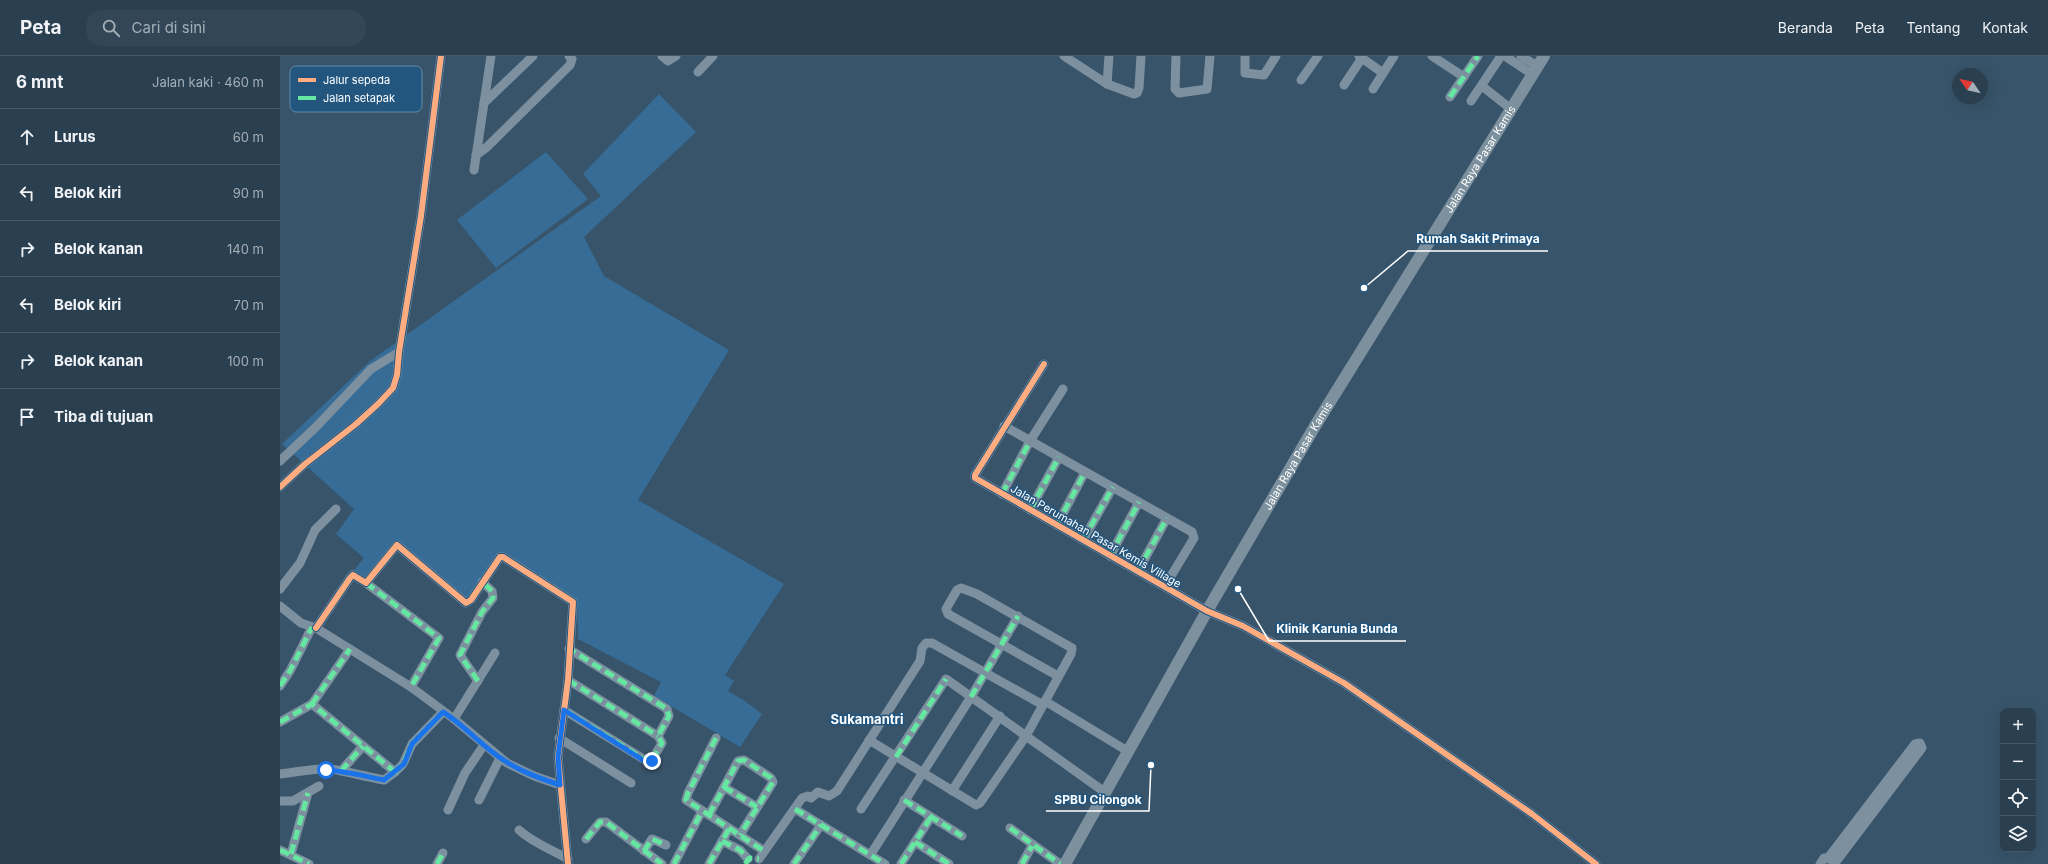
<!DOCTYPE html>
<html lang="id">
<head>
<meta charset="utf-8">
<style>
  body { margin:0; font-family:Inter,sans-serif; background:#324657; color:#f1f3f6 }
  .controls { position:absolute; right:12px; bottom:12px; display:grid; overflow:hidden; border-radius:8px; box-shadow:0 4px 16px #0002 }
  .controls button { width:36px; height:36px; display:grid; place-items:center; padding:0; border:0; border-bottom:1px solid #465867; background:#2a3f50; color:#f1f3f6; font:20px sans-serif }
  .compass { position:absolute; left:1672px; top:12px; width:36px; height:36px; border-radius:50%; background:#2a3f50; box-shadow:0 4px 16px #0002; rotate:304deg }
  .stop { position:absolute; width:12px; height:12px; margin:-9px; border:3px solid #1a73e8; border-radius:50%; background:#fff }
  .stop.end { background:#1a73e8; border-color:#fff; box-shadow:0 1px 4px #0008 }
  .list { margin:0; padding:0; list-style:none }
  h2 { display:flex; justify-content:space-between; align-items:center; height:52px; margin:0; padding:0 16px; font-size:17px }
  h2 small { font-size:13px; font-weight:400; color:#a5afb7 }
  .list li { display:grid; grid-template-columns:26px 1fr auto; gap:12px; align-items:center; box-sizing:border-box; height:56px; padding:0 16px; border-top:1px solid #465867 }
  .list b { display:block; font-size:15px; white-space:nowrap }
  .list em { font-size:13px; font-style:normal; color:#a5afb7 }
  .icon { flex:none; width:22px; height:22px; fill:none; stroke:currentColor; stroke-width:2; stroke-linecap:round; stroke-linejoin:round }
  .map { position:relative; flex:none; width:1768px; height:808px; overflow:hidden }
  header { display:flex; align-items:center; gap:24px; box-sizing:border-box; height:56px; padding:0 20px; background:#2a3f50; border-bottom:1px solid #465867 }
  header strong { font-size:19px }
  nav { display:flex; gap:22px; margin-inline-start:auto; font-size:14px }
  .search { width:280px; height:36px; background:#324657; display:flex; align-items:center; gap:10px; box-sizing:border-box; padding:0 14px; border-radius:16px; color:#a5afb7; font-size:15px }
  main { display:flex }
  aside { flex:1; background:#2a3f50 }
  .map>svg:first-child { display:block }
  .green { fill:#366c95 }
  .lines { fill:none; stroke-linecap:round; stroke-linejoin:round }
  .minor { stroke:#7d90a0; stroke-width:9 }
  .major { stroke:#7c909e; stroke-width:12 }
  .quiet { stroke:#66e7a1; stroke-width:5; stroke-dasharray:10 5; stroke-linecap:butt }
  .cycleway-casing { stroke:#23567f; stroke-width:8 }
  .cycleway { stroke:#ffac80; stroke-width:6 }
  .route { stroke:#1a73e8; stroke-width:5 }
  .labels { text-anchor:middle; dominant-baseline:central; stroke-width:3; stroke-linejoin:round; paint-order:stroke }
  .street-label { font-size:11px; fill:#fff; stroke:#23567f }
  .quarter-label { font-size:13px; font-weight:bold; fill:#fff; stroke:#23567f }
  .key { fill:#23567f; stroke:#6589a5; stroke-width:1 }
  .key-label { font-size:11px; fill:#fff }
  .leader { fill:none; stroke:#fff; stroke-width:1.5 }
  .callout-dot { fill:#fff; stroke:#23567f; stroke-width:1.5 }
  .callout-label { font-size:12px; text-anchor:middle; font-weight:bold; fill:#fff; stroke:#23567f; stroke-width:3; stroke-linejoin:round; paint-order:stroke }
</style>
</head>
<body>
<header>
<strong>Peta</strong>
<div class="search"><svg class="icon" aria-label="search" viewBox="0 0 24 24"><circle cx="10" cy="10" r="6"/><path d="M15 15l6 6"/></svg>Cari di sini</div>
<nav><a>Beranda</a><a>Peta</a><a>Tentang</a><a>Kontak</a></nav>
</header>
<main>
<aside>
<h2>6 mnt<small>Jalan kaki · 460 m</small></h2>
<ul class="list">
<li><svg class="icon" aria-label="ahead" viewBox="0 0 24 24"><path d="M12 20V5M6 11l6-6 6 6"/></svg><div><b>Lurus</b></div><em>60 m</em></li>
<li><svg class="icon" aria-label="left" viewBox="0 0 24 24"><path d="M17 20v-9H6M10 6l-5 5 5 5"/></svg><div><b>Belok kiri</b></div><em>90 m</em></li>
<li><svg class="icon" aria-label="right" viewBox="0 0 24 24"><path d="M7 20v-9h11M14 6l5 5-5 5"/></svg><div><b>Belok kanan</b></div><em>140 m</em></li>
<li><svg class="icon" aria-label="left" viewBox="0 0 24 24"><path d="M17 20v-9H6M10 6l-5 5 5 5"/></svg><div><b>Belok kiri</b></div><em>70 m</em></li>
<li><svg class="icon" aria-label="right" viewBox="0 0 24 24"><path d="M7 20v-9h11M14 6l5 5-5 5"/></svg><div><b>Belok kanan</b></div><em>100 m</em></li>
<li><svg class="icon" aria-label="arrive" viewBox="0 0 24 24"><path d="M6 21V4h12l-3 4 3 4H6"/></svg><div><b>Tiba di tujuan</b></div></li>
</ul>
</aside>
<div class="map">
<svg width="1768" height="808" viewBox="0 0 1768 808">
  <rect width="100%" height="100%" fill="#38546a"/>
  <g class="green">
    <polygon points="379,38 416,76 304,181 324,220 449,294 358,444 504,528 445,619 454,625 448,635 465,645 482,658 460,691 374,640 381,626 298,583 297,545 217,499 188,544 115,484 86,523 74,514 84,502 56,478 74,453 2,388 90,305 321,140 303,118"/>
    <polygon points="266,96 308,143 216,212 177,164"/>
  </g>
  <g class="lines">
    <g class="minor">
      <polyline points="382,0 388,5 396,0"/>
      <polyline points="784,0 827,28 854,38 857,37 859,32 861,0"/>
      <polyline points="896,0 895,33 899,37 927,33 930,0"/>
      <polyline points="965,0 965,17 984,19 996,0"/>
      <polyline points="1079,0 1103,17"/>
      <polyline points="1152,0 1184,21"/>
      <polyline points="1225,0 1252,18"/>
      <polyline points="1241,0 1257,10"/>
      <polyline points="418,16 433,0"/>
      <polyline points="1021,24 1038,0"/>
      <polyline points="827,28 829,0"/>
      <polyline points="1064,29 1082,2"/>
      <polyline points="1202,30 1231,53"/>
      <polyline points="1093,33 1114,0"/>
      <polyline points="1170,41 1198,0"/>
      <polyline points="1191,45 1221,0"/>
      <polyline points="204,47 253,0"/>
      <polyline points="196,99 207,91 290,9 292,3 289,0"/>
      <polyline points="194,114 211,0"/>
      <polyline points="764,308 695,419 695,422 927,555 963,570 1064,627 1252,758 1316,808"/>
      <polyline points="724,370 912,476 914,482 885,530"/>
      <polyline points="0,405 36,371 91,313 119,296"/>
      <polyline points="0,431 25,408 76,368 98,348 113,332 117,319 119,296 141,160 161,0"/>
      <polyline points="722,438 750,385 783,333"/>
      <polyline points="750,454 779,401"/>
      <polyline points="777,469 805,416"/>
      <polyline points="803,484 833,431"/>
      <polyline points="830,500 859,446"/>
      <polyline points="858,515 887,462"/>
      <polyline points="86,527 159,582 131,631"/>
      <polyline points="0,533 20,507 35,474 56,453"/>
      <polyline points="0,550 21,567 36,572 131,631 174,663 227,707 254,720 280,729"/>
      <polyline points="36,572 70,522 73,519 86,527 117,489 186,547 191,544 220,501 223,501 293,546 288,624 278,701 288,808"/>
      <polyline points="288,624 378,680"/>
      <polyline points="198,625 180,599 202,556 213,542 212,535 202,526"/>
      <polyline points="0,630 10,615 32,571"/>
      <polyline points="765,645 849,696"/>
      <polyline points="32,648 70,593"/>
      <polyline points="284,654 370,707 382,687 378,680 389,660 387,653 289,593"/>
      <polyline points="174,663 215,597"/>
      <path d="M0,666L32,648L115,716L104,724C89,721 76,718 62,715C43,710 19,716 0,718"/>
      <polyline points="279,682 351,727"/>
      <polyline points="436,682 408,737 406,744 484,795"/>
      <polyline points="589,684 696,749 700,747 746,680 791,598 792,592 697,538 681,532 677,534 666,553 668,558 778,620"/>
      <polyline points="61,715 83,690"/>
      <polyline points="115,716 123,708 132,688 163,656"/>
      <polyline points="444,731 477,751"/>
      <polyline points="672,735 720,660"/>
      <polyline points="199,744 220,702"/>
      <polyline points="624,744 682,780"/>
      <polyline points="0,745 13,745 39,730"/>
      <polyline points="515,753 605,808"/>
      <polyline points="581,753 666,623 826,737"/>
      <polyline points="168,754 185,717 204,689"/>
      <polyline points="429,759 458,705 464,704 491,722 493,726 460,779"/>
      <polyline points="730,772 780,808"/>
      <path d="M239,774C253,787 271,793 288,803"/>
      <polyline points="306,783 320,766 326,766 382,808"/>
      <polyline points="442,785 460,794 468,803"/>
      <polyline points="635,786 669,808"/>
      <polyline points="0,794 29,808"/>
      <polyline points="364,795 372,783 386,789"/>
      <polyline points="11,798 28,737"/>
      <polyline points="591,798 691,641 738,560"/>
      <polyline points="1548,802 1635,688 1640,687 1642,692 1555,807"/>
      <polyline points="479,803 522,742 528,740 531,742 538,736 549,740 557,735 640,605 642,592 646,587 652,587 763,649"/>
      <polyline points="157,808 163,797"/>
      <polyline points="394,808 422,755"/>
      <polyline points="429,808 449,773"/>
      <polyline points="514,808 541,769"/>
      <polyline points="621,808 651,761"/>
      <polyline points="742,808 752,790"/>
      <polyline points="1540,808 1544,802 1553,804"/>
    </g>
    <path class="major" id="s1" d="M785,808L927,555L1035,370L1264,0"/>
    <g class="quiet">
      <polyline points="1170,41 1198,0"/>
      <polyline points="722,438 750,385"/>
      <polyline points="750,454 779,401"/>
      <polyline points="777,469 805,416"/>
      <polyline points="803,484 833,431"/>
      <polyline points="830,500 859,446"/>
      <polyline points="858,515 887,462"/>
      <polyline points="86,527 159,582 131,631"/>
      <polyline points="288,624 378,680"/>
      <polyline points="198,625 180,599 202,556 213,542 212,535 202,526"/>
      <polyline points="0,630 10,615 32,571"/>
      <polyline points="691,641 738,560"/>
      <polyline points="32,648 70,593"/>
      <polyline points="284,654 370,707 382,687 378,680 389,660 387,653 289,593"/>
      <polyline points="0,666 32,648 115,716 104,724"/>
      <polyline points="436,682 408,737 406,744 484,795"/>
      <polyline points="616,701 666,623"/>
      <polyline points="61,715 83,690"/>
      <polyline points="115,716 123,708 132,688 163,656"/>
      <polyline points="444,731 477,751"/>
      <polyline points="624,744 682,780"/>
      <polyline points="515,753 605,808"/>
      <polyline points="429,759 458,705 464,704 491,722 493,726 460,779"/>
      <polyline points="730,772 780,808"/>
      <polyline points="306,783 320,766 326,766 382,808"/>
      <polyline points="442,785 460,794 468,803"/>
      <polyline points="635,786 669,808"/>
      <polyline points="0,794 29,808"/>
      <polyline points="364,795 372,783 386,789"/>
      <polyline points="11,798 28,737"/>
      <polyline points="157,808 163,797"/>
      <polyline points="394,808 422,755"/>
      <polyline points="429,808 449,773"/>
      <polyline points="465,808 470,802 479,803"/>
      <polyline points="514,808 541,769"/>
      <polyline points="621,808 651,761"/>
      <polyline points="742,808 752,790"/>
    </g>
    <g class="cycleway-casing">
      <g id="cycleway">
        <polyline points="764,308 695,419 695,422 927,555 963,570 1064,627 1252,758 1316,808"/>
        <polyline points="0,431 25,408 76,368 98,348 113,332 117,319 119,296 141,160 161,0"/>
        <polyline points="36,572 70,522 73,519 86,527 117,489 186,547 191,544 220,501 223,501 293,546 288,624 278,701 288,808"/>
      </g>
    </g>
    <use href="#cycleway" class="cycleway"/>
  </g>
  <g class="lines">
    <path class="route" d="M46,714C65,715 84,720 104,724L124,708L132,688L163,656C181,667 194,682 211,695C232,712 255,721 280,729L278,701L284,654L366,706L372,705"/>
  </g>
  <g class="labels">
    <g class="street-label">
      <text stroke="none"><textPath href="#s1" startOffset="818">Jalan Raya Pasar Kamis</textPath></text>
      <text stroke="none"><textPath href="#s1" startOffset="470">Jalan Raya Pasar Kamis</textPath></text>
      <text transform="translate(816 480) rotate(30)">Jalan Perumahan Pasar Kemis Village</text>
    </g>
    <g class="quarter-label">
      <text x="587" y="663">Sukamantri</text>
    </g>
  </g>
  <rect x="10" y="10" width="132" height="46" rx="6" class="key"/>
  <rect x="18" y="22" width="18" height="4" fill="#ffac80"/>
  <rect x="18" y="40" width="18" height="4" fill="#66e7a1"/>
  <g class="key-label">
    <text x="43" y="28">Jalur sepeda</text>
    <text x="43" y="46">Jalan setapak</text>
  </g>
  <path class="leader" d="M1084 232L1128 195H1268M958 533L989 585H1126M871 709L869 755H766"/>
  <g class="callout-dot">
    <circle cx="1084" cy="232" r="4"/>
    <circle cx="958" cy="533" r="4"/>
    <circle cx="871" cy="709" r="4"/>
  </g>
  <g class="callout-label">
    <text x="1198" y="187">Rumah Sakit Primaya</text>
    <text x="1057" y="577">Klinik Karunia Bunda</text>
    <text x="818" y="748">SPBU Cilongok</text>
  </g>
</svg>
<div class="controls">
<button>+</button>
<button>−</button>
<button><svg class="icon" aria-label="locate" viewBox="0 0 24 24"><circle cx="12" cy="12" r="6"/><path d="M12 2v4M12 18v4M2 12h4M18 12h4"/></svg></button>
<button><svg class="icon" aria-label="layers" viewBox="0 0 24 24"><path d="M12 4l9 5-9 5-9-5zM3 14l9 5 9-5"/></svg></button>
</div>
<svg class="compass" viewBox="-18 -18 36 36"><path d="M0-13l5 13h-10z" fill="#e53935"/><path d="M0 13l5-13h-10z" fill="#a5afb7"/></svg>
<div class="stop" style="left:46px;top:714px"></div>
<div class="stop end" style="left:372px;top:705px"></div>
</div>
</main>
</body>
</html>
